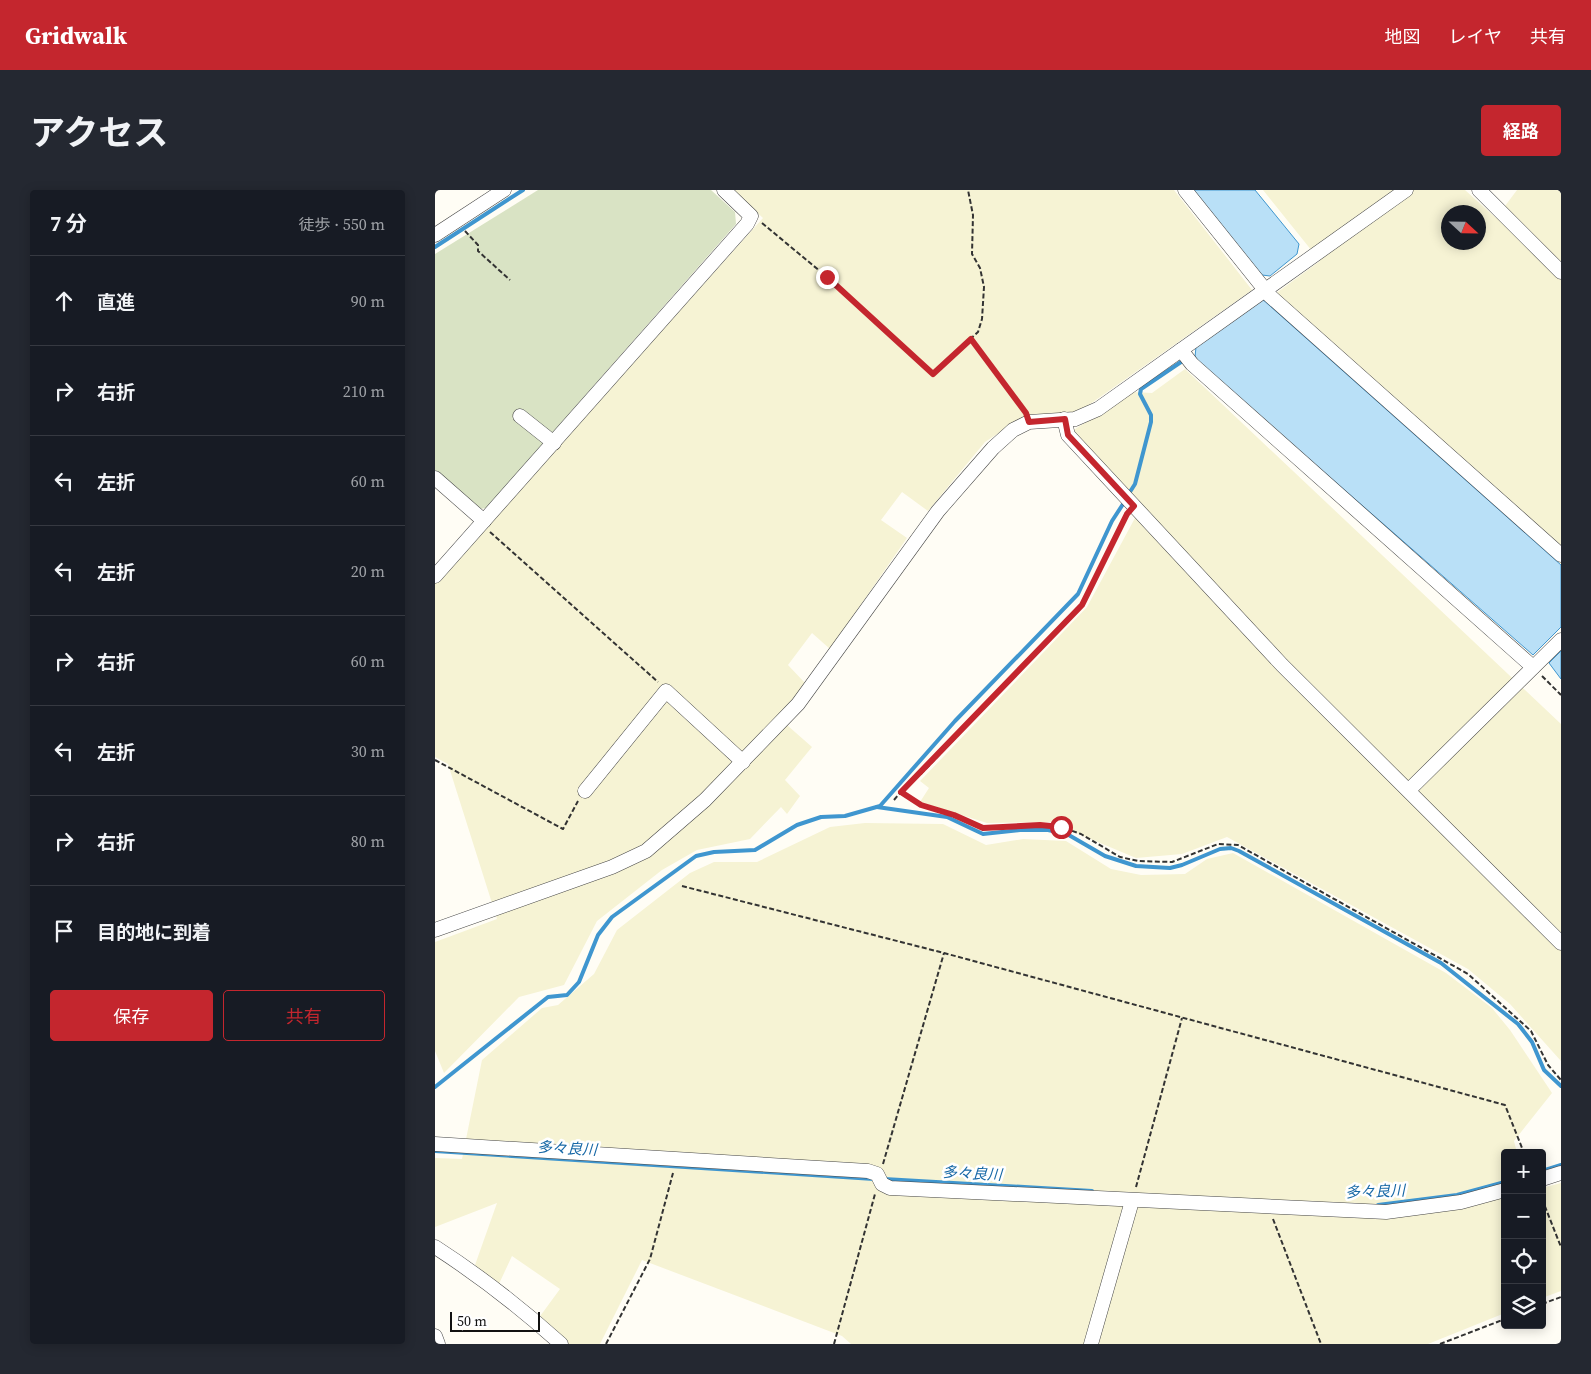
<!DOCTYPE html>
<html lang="ja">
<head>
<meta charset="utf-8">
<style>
  body { margin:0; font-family:"Source Serif 4","Noto Sans JP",serif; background:#242831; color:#f1f3f6 }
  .controls { position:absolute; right:15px; bottom:15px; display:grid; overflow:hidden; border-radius:5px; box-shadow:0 2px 12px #0003 }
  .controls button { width:45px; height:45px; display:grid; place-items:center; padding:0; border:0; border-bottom:1px solid #363941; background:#171b24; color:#f1f3f6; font:25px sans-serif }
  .compass { position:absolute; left:1006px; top:15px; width:45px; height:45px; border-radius:50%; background:#171b24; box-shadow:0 2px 12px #0003; rotate:112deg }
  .scale { position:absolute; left:15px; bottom:12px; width:90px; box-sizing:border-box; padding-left:5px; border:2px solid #111; border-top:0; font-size:14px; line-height:18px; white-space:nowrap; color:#111; -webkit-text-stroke:4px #fff; paint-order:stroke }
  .stop { position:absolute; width:15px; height:15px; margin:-11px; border:4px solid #c4262e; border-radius:50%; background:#fff }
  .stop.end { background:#c4262e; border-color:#fff; box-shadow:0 1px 5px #0008 }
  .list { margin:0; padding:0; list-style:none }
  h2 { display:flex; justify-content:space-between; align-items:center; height:65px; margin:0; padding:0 20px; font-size:21px }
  h2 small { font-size:16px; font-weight:400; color:#9ea1a6 }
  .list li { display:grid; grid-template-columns:32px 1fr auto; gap:15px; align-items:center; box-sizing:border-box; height:90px; padding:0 20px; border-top:1px solid #363941 }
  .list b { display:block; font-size:19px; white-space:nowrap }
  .list em { font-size:16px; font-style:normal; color:#9ea1a6 }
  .actions { display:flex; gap:10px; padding:15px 20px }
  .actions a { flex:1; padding:11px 0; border:1px solid #c4262e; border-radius:5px; text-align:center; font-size:18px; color:#c4262e }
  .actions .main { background:#c4262e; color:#fff }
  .icon { flex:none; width:28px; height:28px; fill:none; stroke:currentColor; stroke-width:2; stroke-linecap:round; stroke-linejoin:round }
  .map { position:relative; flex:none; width:1126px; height:1154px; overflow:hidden; border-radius:5px }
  header { display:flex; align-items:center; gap:30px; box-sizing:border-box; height:70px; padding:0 25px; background:#c4262e; color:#fff }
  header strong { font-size:24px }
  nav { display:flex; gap:28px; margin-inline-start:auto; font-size:18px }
  .intro { display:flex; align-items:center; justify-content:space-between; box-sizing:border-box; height:120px; padding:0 30px }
  h1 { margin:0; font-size:35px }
  .button { padding:12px 22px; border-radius:5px; background:#c4262e; color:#fff; font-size:18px; font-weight:700 }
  main { display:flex; gap:30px; padding:0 30px }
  aside { flex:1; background:#171b24; border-radius:5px; box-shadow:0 2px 12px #0003 }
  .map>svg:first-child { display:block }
  .farmland { fill:#f6f3d4; fill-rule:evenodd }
  .cemetery { fill:#d9e3c4 }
  .water { fill:#b9e0f7; stroke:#3f96cf }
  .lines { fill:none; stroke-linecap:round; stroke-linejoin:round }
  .stream { stroke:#3f96cf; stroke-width:4 }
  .minor-casing { stroke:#444; stroke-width:15 }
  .path { stroke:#333; stroke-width:2; stroke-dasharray:5 2.5; stroke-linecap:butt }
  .minor { stroke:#fff; stroke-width:14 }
  .route { stroke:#c4262e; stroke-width:6 }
  .labels { text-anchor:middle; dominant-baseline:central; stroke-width:5; stroke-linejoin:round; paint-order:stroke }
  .water-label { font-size:15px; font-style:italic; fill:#1768a6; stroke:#fff }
</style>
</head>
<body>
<header>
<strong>Gridwalk</strong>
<nav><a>地図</a><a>レイヤ</a><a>共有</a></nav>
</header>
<div class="intro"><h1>アクセス</h1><a class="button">経路</a></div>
<main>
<aside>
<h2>7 分<small>徒歩 · 550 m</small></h2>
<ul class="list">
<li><svg class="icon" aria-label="ahead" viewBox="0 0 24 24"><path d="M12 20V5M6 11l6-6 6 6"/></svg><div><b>直進</b></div><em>90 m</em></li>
<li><svg class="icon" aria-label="right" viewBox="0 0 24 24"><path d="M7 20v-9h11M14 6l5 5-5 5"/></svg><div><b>右折</b></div><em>210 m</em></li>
<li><svg class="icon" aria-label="left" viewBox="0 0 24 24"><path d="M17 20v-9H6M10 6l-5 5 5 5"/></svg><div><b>左折</b></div><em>60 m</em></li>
<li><svg class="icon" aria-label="left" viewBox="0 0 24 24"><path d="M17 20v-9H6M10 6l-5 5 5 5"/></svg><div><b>左折</b></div><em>20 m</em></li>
<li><svg class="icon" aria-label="right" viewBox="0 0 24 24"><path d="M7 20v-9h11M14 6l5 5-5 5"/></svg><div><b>右折</b></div><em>60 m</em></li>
<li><svg class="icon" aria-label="left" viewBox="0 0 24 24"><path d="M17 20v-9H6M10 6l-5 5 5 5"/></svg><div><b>左折</b></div><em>30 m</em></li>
<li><svg class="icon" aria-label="right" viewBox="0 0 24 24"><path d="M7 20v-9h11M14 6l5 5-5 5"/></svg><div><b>右折</b></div><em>80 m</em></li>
<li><svg class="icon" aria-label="arrive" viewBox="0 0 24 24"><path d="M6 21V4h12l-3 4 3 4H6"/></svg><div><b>目的地に到着</b></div></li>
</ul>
<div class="actions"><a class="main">保存</a><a>共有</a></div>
</aside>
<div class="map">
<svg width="1126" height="1154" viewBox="0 0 1126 1154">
  <rect width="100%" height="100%" fill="#fffdf5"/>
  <g class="farmland">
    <polygon points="297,0 739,0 817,100 641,224 585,229 550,252 493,321 467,302 446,330 472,348 395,459 377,443 353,475 370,493 344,528 377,557 350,590 365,606 352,624 346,617 315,649 262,660 227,680 162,731 129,795 84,807 9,883 0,861 0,752 62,729 13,574 0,567 0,393 328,28"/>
    <path d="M828,0H1030L1061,28L1082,0H1126V374L840,104L885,71ZM1014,22H1044V52H1014Z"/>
    <polygon points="750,179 1126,534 1126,871 1075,814 1033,779 792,647 747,664 701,668 615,632 552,633 485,612 494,598 485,591 652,417 707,315 637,241 698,202 717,203"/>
    <polygon points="430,633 508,634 551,655 588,649 631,651 676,679 706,685 750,684 772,669 798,663 1011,783 1057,818 1075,840 1117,903 1079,951 1082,963 1070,963 1070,1123 993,1154 416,1154 407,1146 207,1070 165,1154 131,1154 103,1129 125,1099 77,1066 63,1096 40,1075 62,1013 0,1037 0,968 27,969 47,870 107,818 123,815 159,784 182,740 255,683 279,672 322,672 395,637"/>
    <polygon points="1126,993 1126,1101 1107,1108 1107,998"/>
  </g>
  <polygon class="cemetery" points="103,0 276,0 300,22 301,34 51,318 45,319 0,280 0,64"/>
  <g class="water">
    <polygon points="756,0 820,0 864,54 862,64 835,86 827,85"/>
    <polygon points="826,108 1126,375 1126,437 1098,465 768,176 760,167 761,157"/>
    <polygon points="1126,461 1126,489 1114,473"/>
  </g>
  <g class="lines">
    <g class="stream">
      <polyline points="0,57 88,0"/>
      <polyline points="693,305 700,294 716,232 716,225 705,204 706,199 746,172"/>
      <polyline points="442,617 512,627 548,644 585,640 613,640 632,644 670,666 701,676 735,678 747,675 785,659 796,658 804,661 1006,773 1083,834 1097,852 1109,880 1126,896"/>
      <polyline points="0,897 113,807 132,805 144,792 163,745 177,727 261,666 279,662 320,660 362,635 386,627 410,626 445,616 520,531 643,404 677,331 690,311"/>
      <polyline points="0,961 439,989"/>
      <polyline points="1107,981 1126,975"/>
      <polyline points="449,989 657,1001"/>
      <polyline points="943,1015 1022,1005 1070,992"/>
    </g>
    <g class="minor-casing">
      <g id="minor">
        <polyline points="750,0 835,106 1126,365"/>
        <polyline points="1044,0 1126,82"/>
        <polyline points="0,45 69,0"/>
        <polyline points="746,160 757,174 1098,477"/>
        <polyline points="85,226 119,253"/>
        <polyline points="629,229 633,245 847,475 1126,753"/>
        <polyline points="0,288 49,331"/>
        <polyline points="0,386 312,34 316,26 289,0"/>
        <polyline points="974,600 1126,450"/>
        <polyline points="150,601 231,501 308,572"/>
        <polyline points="0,740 177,677 211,661 270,610 363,514 503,321 558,258 578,240 594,232 640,229 663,219 971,0"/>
        <polyline points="0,954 433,981 442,984 447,994 455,998 951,1022 1026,1012 1070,1000"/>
        <polyline points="1107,989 1126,983"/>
        <path d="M0,1057C45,1086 86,1118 126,1154"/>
        <polyline points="0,1146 3,1154"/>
        <polyline points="656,1154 697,1011"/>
      </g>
    </g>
    <g class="path">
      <polyline points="327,33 392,87 498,183 543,142 547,129 549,97 545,78 537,64 538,25 533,0"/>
      <polyline points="30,41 43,55 43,61 75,90"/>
      <polyline points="536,149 589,220"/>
      <polyline points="55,342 223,492"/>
      <polyline points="1107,486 1126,505"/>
      <polyline points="0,570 128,639 143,611"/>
      <polyline points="466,602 486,615 519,625 548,638 605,635 626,637 646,644 685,667 703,671 737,672 783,654 803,655 1033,784 1096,841 1113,875 1126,890"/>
      <polyline points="459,610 475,591 485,585 647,415 691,325"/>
      <polyline points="247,696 509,763 1070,915 1089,963"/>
      <polyline points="448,974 509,763"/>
      <polyline points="701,997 747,828"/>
      <polyline points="1107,1009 1126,1057"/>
      <polyline points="838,1029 886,1154"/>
      <polyline points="1107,1114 1126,1107"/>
      <polyline points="171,1154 215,1069 238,983"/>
      <polyline points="399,1154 440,1004"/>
      <polyline points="1005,1154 1070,1129"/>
    </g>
    <use href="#minor" class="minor"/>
  </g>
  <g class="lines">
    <polyline class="route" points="392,87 498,184 536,149 591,223 594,232 630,229 633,245 699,316 692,324 647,415 466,602 486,615 519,625 548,638 605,635 626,637"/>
  </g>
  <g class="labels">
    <g class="water-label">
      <text transform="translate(132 958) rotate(3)">多々良川</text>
      <text transform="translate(537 983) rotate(3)">多々良川</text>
      <text transform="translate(940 1001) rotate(-2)">多々良川</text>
    </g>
  </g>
</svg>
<div class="controls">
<button>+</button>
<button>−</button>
<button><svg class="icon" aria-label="locate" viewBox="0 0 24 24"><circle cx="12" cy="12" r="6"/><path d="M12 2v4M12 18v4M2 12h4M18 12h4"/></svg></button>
<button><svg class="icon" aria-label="layers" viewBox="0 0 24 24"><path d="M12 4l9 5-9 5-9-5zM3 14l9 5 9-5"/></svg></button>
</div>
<svg class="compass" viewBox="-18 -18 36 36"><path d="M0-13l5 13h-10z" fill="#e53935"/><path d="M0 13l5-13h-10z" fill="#9ea1a6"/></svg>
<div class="scale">50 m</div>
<div class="stop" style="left:626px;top:637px"></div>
<div class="stop end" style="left:392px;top:87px"></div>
</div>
</main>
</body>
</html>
